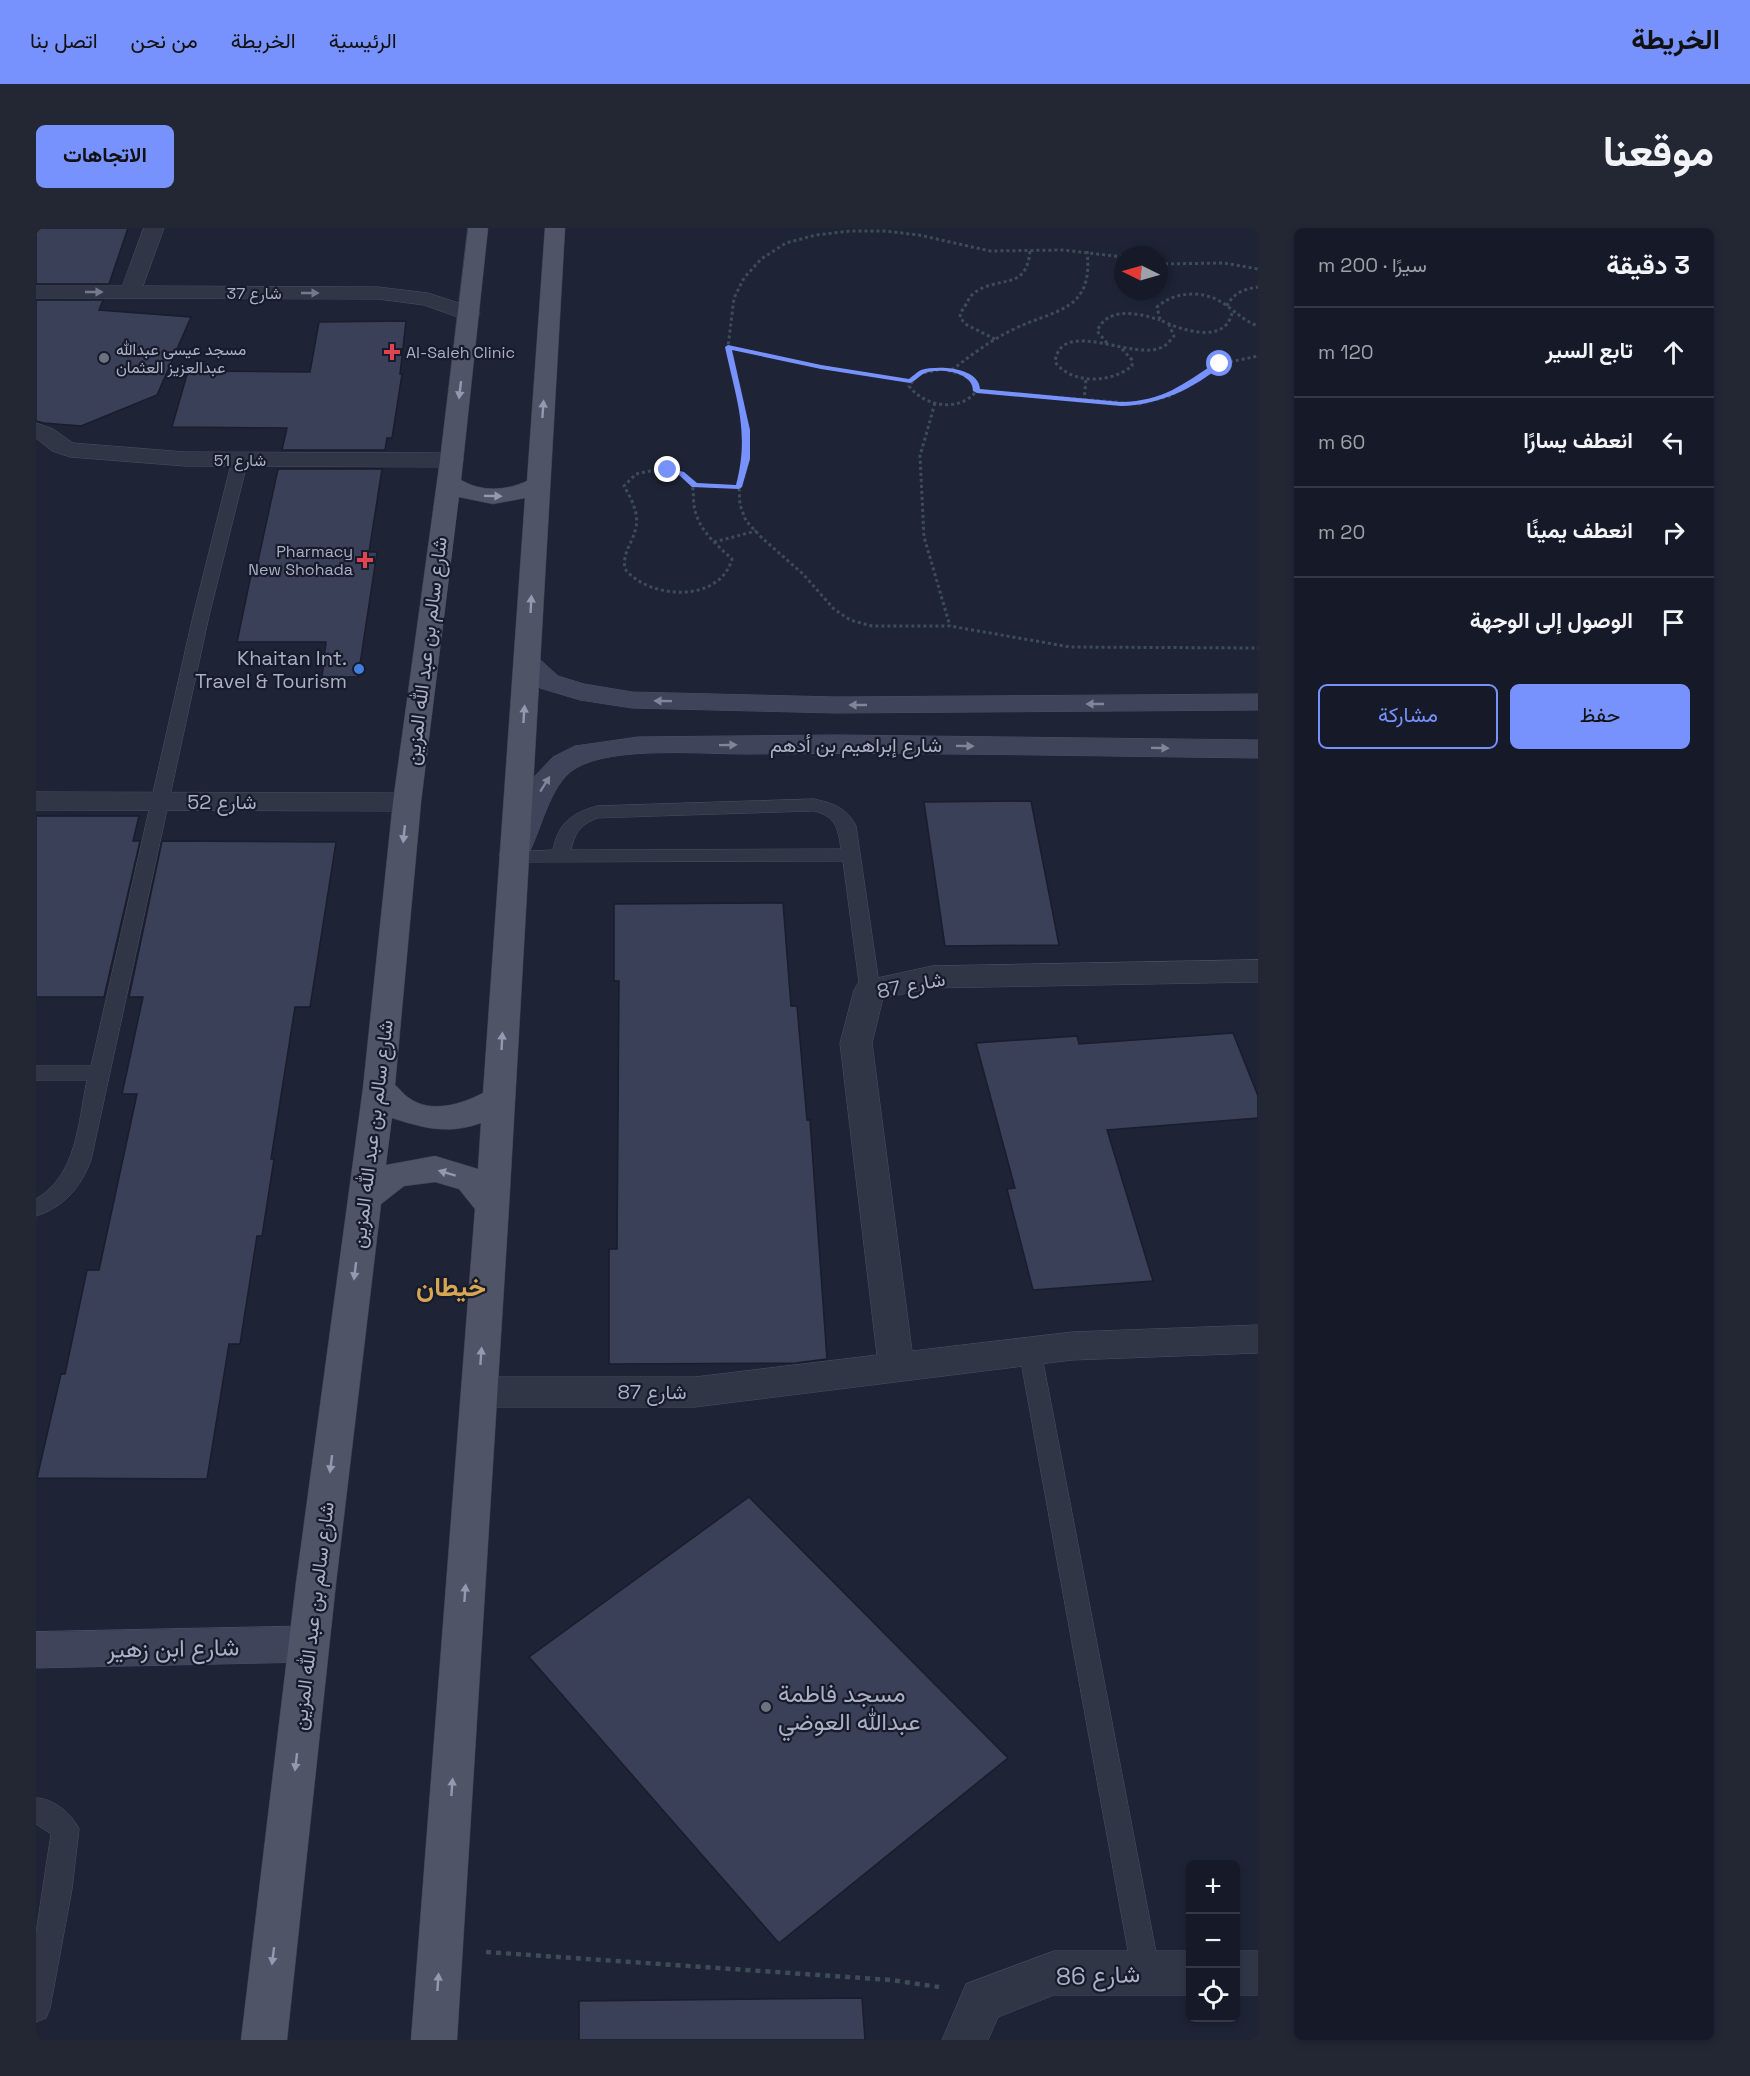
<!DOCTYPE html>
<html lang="ar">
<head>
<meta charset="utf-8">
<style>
  body { margin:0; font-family:"Space Grotesk",Vazirmatn,sans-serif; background:#232734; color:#f1f3f6; direction:rtl }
  .controls { position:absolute; right:18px; bottom:18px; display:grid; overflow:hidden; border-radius:9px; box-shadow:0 3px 9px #0003 }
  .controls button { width:54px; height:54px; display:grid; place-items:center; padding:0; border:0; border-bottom:2px solid #353845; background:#161a28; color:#f1f3f6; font:30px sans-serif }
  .compass { position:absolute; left:1078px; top:18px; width:54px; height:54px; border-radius:50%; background:#161a28; box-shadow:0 3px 9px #0003; rotate:275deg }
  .stop { position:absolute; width:18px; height:18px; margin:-14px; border:4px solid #7791fd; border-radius:50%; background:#fff }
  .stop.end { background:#7791fd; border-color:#fff; box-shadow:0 2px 6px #0008 }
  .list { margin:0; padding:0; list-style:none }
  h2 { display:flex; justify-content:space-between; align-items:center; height:78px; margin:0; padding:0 24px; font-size:26px }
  h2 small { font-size:20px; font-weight:400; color:#9ea1a8 }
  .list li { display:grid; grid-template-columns:39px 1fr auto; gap:18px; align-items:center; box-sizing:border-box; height:90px; padding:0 24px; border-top:2px solid #353845 }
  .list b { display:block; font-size:22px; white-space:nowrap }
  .list em { font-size:20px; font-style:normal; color:#9ea1a8 }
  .actions { display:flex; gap:12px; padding:18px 24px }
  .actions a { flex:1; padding:14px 0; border:2px solid #7791fd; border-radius:9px; text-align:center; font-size:21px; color:#7791fd }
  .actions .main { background:#7791fd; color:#111 }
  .icon { flex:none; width:33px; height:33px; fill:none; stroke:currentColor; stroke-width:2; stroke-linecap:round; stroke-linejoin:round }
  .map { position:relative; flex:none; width:1222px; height:1812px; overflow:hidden; direction:ltr; border-radius:9px }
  header { display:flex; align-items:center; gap:36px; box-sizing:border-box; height:84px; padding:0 30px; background:#7791fd; color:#111 }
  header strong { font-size:28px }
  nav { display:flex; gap:33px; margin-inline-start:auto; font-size:21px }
  .intro { display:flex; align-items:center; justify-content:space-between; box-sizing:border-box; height:144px; padding:0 36px }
  h1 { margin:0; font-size:42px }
  .button { padding:15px 27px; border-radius:9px; background:#7791fd; color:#111; font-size:21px; font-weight:700 }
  main { display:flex; gap:36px; padding:0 36px }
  aside { flex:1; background:#161a28; border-radius:9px; box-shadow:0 3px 9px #0003 }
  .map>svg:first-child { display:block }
  .building { fill:#3a4057; stroke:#191d2d; stroke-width:1.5 }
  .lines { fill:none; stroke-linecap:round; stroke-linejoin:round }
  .lane-casing { stroke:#4c5062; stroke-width:1 }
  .street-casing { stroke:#4c5062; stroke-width:1 }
  .secondary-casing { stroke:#4c5062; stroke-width:1 }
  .primary-casing { stroke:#3b3f50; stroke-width:1 }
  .path-far1 { stroke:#3d4d55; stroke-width:3; stroke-dasharray:3 3; stroke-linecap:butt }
  .path { stroke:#3d4d55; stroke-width:4.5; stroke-dasharray:5 5; stroke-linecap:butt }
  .lane { fill:#313647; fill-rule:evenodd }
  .street { fill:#313647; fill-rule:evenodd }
  .secondary { fill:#3f445a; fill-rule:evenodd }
  .primary { fill:#4f5467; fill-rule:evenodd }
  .oneway { fill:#74798c }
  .oneway2 { fill:#9499ad }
  .oneway3 { fill:#80859a }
  .route { fill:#7791fd }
  .health-dot { fill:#e0444e; stroke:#171b2b; stroke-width:2 }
  .worship-dot { fill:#6b7280; stroke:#171b2b; stroke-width:2 }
  .shop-dot { fill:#3f7fe0; stroke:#171b2b; stroke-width:2 }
  .labels { text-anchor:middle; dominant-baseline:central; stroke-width:4.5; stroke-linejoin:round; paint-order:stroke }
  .far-street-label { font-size:16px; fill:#abb0c4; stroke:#171b2b }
  .far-poi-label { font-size:16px; fill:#abb0c4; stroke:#171b2b; text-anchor:start }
  .street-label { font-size:20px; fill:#abb0c4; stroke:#171b2b }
  .poi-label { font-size:20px; fill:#abb0c4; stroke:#171b2b; text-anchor:end }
  .near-street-label { font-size:24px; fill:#abb0c4; stroke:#171b2b }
  .near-poi-label { font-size:24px; fill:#abb0c4; stroke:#171b2b; text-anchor:start }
  .district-label { font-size:26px; font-weight:bold; fill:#d8a652; stroke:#171b2b }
</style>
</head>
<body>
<header>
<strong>الخريطة</strong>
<nav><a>الرئيسية</a><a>الخريطة</a><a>من نحن</a><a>اتصل بنا</a></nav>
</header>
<div class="intro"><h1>موقعنا</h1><a class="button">الاتجاهات</a></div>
<main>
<aside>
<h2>3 دقيقة<small>سيرًا · 200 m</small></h2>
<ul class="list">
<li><svg class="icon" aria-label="ahead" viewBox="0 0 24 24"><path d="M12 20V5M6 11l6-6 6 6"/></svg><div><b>تابع السير</b></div><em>120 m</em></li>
<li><svg class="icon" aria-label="left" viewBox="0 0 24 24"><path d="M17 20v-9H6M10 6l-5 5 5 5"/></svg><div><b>انعطف يسارًا</b></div><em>60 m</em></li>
<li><svg class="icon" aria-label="right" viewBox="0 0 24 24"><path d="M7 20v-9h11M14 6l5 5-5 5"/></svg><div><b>انعطف يمينًا</b></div><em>20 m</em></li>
<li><svg class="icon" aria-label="arrive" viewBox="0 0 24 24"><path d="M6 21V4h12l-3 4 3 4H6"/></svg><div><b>الوصول إلى الوجهة</b></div></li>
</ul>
<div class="actions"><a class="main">حفظ</a><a>مشاركة</a></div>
</aside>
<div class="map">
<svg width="1222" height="1812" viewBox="0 0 1222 1812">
  <rect width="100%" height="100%" fill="#1e2336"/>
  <g class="building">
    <polygon points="0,0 92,0 73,56 0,56"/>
    <polygon points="0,72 67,72 63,82 155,89 121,167 45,198 8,195 0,193"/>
    <polygon points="370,93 364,146 366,146 356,210 351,210 349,222 246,222 251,200 136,199 152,143 274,144 283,94"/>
    <polygon points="242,241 346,241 333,324 341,324 322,449 286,449 290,414 201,414 215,347 219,347"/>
    <polygon points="995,573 1023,717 909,718 888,574"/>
    <polygon points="0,588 103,588 97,613 104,613 68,769 0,769"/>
    <polygon points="126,613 300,614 274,779 259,779 235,931 238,931 226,1008 221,1008 204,1116 193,1116 171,1251 1,1250 25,1146 29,1146 51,1042 63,1042 101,866 86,866 107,769 93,769"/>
    <polygon points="747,675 755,778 761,778 771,892 774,892 791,1131 760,1135 573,1136 573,1021 581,1021 583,753 578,753 578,676"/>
    <polygon points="1197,805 1222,868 1222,890 1071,902 1117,1053 997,1062 971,961 979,960 940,815 1041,808 1043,816"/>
    <polygon points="713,1269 972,1530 743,1715 493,1429"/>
    <polygon points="826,1770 829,1812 543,1812 543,1773"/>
  </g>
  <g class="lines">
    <g class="lane-casing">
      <g id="lane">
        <path d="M204,227L212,232L173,388L55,932C45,959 28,979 0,988V971C41,947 42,895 51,852H0V838H55L157,388L196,232Z"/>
        <path d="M778,571C797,575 811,580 820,598L844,762L841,767L834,769L827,767L824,762L807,633L477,634L470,632L468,628L470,624L517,622C522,595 536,585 561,578ZM778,583C800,588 802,600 805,621L535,622C539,604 545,596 562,590Z"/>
        <polygon points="994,1114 1002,1116 1005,1123 1124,1745 1120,1755 1110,1759 1100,1755 1096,1745 983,1123 986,1116"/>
        <path d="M0,1570C17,1570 36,1586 43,1601L36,1661L14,1780L10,1790L0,1794V1705L15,1606L0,1596Z"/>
      </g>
    </g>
    <g class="street-casing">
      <g id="street">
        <polygon points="108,0 128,0 107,58 342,59 392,65 441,81 444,86 441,91 433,93 388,77 342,71 0,70 0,58 86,58"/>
        <polygon points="0,195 17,201 37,215 149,224 416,225 424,227 428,232 424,237 416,239 149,238 34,229 16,223 0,210"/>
        <polygon points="0,564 371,565 381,568 385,574 381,580 371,583 0,582"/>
        <polygon points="1222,732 1222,754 896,760 847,770 836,815 876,1123 1036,1104 1222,1097 1222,1125 1036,1132 659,1179 443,1179 430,1175 425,1164 430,1153 443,1149 659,1149 841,1127 804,815 818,762 823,754 896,738"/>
        <polygon points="1018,1723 1154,1723 1154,1767 1018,1767 962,1789 952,1812 906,1812 930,1756"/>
        <rect x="1200" y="1723" width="22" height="44"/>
      </g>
    </g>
    <g class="secondary-casing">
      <g id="secondary">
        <polygon points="491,426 500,428 522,448 548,456 596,464 800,469 1222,466 1222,482 800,485 596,480 544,472 504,460 478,434 482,428"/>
        <path d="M801,507L1222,512V530C1051,528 881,524 710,526C665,526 577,518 540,540C512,556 505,607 488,634L478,637L468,634L463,627L499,548L517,529L539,518L602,509Z"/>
        <polygon points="273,1398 287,1403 293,1416 287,1429 273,1434 0,1440 0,1404"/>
      </g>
    </g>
    <g class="primary-casing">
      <path id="primary" d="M432,0H452L425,252C446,264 469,263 491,253L509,0H529L473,978L421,1812H375L439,981L423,961L399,954L368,958L345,976L300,1355L251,1812H205L260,1355L327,860L357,574L404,232ZM423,269L457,276L489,270L447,865C426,876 395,886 373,870C368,867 364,861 359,857L385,574ZM356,890C388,900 411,907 445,895L442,941L399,928L350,937Z"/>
    </g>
    <g class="path-far1">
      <polyline points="1087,29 1027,22 954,23 883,7 848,3 814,3 780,7 750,15 725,31 708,50 698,70 692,119 711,202 710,231 703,259 704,277 710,293 726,310 767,346 798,381 814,392 836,398 914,398 1034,419 1222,420"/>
      <polyline points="1123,36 1188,35 1222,41"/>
      <path d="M1191,78C1197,65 1208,61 1222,59"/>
      <path d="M1196,85C1189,117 1145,102 1124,92L1121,79C1139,63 1167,62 1187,75C1199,83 1208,93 1222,98"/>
      <path d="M959,111L931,97L924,90C924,84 926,83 929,78C932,74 933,69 937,66C961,46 991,65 994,22"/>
      <path d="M1071,115L1061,103C1072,78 1102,85 1124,92"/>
      <polyline points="692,119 785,139 874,153"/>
      <path d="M1086,121L1096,132V138C1076,155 1036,157 1019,134C1025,87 1101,136 1128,118C1132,116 1135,111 1138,108L1133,97"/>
      <path d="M906,141L925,146L938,152L941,162C925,185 888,179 873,158L882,146Z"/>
      <path d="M916,142C935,127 955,112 978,101C1019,81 1058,84 1051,23"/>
      <polyline points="941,163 1103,176 1134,168 1184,136 1222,128"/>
      <polyline points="1048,173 1050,151"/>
      <polyline points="899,175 884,228 888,309 914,398"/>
      <path d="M623,241L639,243L655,252C659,263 656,275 660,286C666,305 682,318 696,331C684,375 614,372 589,341C586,324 597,315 600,299C603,285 595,270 588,258L600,246Z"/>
      <polyline points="659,257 703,259"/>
      <polyline points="678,314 720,303"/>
    </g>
    <polyline class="path" points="450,1724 855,1752 903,1759"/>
    <use href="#lane" class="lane"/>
    <use href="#street" class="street"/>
    <use href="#secondary" class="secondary"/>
    <use href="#primary" class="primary"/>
  </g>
  <defs><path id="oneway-solid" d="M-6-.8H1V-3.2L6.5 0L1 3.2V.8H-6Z" transform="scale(1.5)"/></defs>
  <g class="oneway">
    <use href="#oneway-solid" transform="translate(58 64)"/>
    <use href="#oneway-solid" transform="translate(274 65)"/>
  </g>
  <g class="oneway2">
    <use href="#oneway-solid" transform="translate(424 162) rotate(97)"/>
    <use href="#oneway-solid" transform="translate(507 181) rotate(-86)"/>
    <use href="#oneway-solid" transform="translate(457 268) rotate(1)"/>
    <use href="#oneway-solid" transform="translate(495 376) rotate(-87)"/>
    <use href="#oneway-solid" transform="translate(488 486) rotate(-86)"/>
    <use href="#oneway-solid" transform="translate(368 606) rotate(96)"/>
    <use href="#oneway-solid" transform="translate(466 813) rotate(-87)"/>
    <use href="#oneway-solid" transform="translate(411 945) rotate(-163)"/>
    <use href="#oneway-solid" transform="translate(319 1043) rotate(97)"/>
    <use href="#oneway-solid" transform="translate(445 1128) rotate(-86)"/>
    <use href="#oneway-solid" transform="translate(295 1236) rotate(97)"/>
    <use href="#oneway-solid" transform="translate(429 1365) rotate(-86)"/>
    <use href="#oneway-solid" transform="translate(260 1534) rotate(97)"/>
    <use href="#oneway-solid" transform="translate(416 1559) rotate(-86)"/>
    <use href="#oneway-solid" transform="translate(237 1728) rotate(97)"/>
    <use href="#oneway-solid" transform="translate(402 1754) rotate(-86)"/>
  </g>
  <g class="oneway3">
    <use href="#oneway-solid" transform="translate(627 473) rotate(-179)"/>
    <use href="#oneway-solid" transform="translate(1059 476) rotate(180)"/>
    <use href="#oneway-solid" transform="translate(822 477) rotate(180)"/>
    <use href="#oneway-solid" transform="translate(692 517) rotate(-1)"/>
    <use href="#oneway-solid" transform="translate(929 518) rotate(1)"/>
    <use href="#oneway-solid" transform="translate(1124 520) rotate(1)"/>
    <use href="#oneway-solid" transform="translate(509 556) rotate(-58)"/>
  </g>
  <path class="route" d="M692,117L785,137L873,151C877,148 881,144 885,142C901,137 943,139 944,161L1085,174C1128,173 1147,156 1181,134L1187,136C1158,161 1123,177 1085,178L941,165L937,163C937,143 901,139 887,146C882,149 879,153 874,155L785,141L696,122L714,202V231L706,259L703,261L656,259L643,247L628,242L632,240L648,244L661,255L700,257C714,204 700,171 689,119Z"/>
  <g class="health-dot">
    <path d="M353 115h6v6h6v6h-6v6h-6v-6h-6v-6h6z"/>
    <path d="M326 323h6v6h6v6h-6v6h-6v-6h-6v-6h6z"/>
  </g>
  <g class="worship-dot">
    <circle cx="68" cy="130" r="6"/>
    <circle cx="730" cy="1479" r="6"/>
  </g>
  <circle class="shop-dot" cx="323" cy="441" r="6"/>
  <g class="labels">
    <g class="far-street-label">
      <text x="218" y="65">شارع 37</text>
      <text x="204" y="232">51 شارع</text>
    </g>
    <g class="far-poi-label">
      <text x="80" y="121">مسجد عيسى عبدالله<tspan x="80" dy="18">عبدالعزيز العثمان</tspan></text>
      <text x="370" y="124">Al-Saleh Clinic</text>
      <text x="317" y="323" text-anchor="end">Pharmacy<tspan x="317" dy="18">New Shohada</tspan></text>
    </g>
    <g class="street-label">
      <text transform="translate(390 423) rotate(-83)">شارع سالم بن عبد الله المزين</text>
      <text x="820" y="517">شارع إبراهيم بن أدهم</text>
      <text x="186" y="574">شارع 52</text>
      <text transform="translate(875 757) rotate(-11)">شارع 87</text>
      <text transform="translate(336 906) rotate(-83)">شارع سالم بن عبد الله المزين</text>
      <text x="616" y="1164">شارع 87</text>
      <text transform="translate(277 1388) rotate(-83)">شارع سالم بن عبد الله المزين</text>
    </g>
    <g class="poi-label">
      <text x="311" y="430">Khaitan Int.<tspan x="311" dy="23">Travel &amp; Tourism</tspan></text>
    </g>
    <g class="near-street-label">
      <text transform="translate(137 1420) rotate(-1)">شارع ابن زهير</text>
      <text transform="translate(1062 1747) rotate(-2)">شارع 86</text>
    </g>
    <g class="near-poi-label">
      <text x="742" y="1465">مسجد فاطمة<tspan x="742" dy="28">عبدالله العوضي</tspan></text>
    </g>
    <g class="district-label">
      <text x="415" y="1059">خيطان</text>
    </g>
  </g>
</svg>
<div class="controls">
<button>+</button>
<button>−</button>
<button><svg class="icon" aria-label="locate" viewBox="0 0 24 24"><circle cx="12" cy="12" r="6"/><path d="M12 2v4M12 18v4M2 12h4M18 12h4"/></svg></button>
</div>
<svg class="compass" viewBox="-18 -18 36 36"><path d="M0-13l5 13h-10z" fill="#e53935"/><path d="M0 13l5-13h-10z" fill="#9ea1a8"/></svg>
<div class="stop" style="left:1184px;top:136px"></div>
<div class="stop end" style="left:632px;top:242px"></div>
</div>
</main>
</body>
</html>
